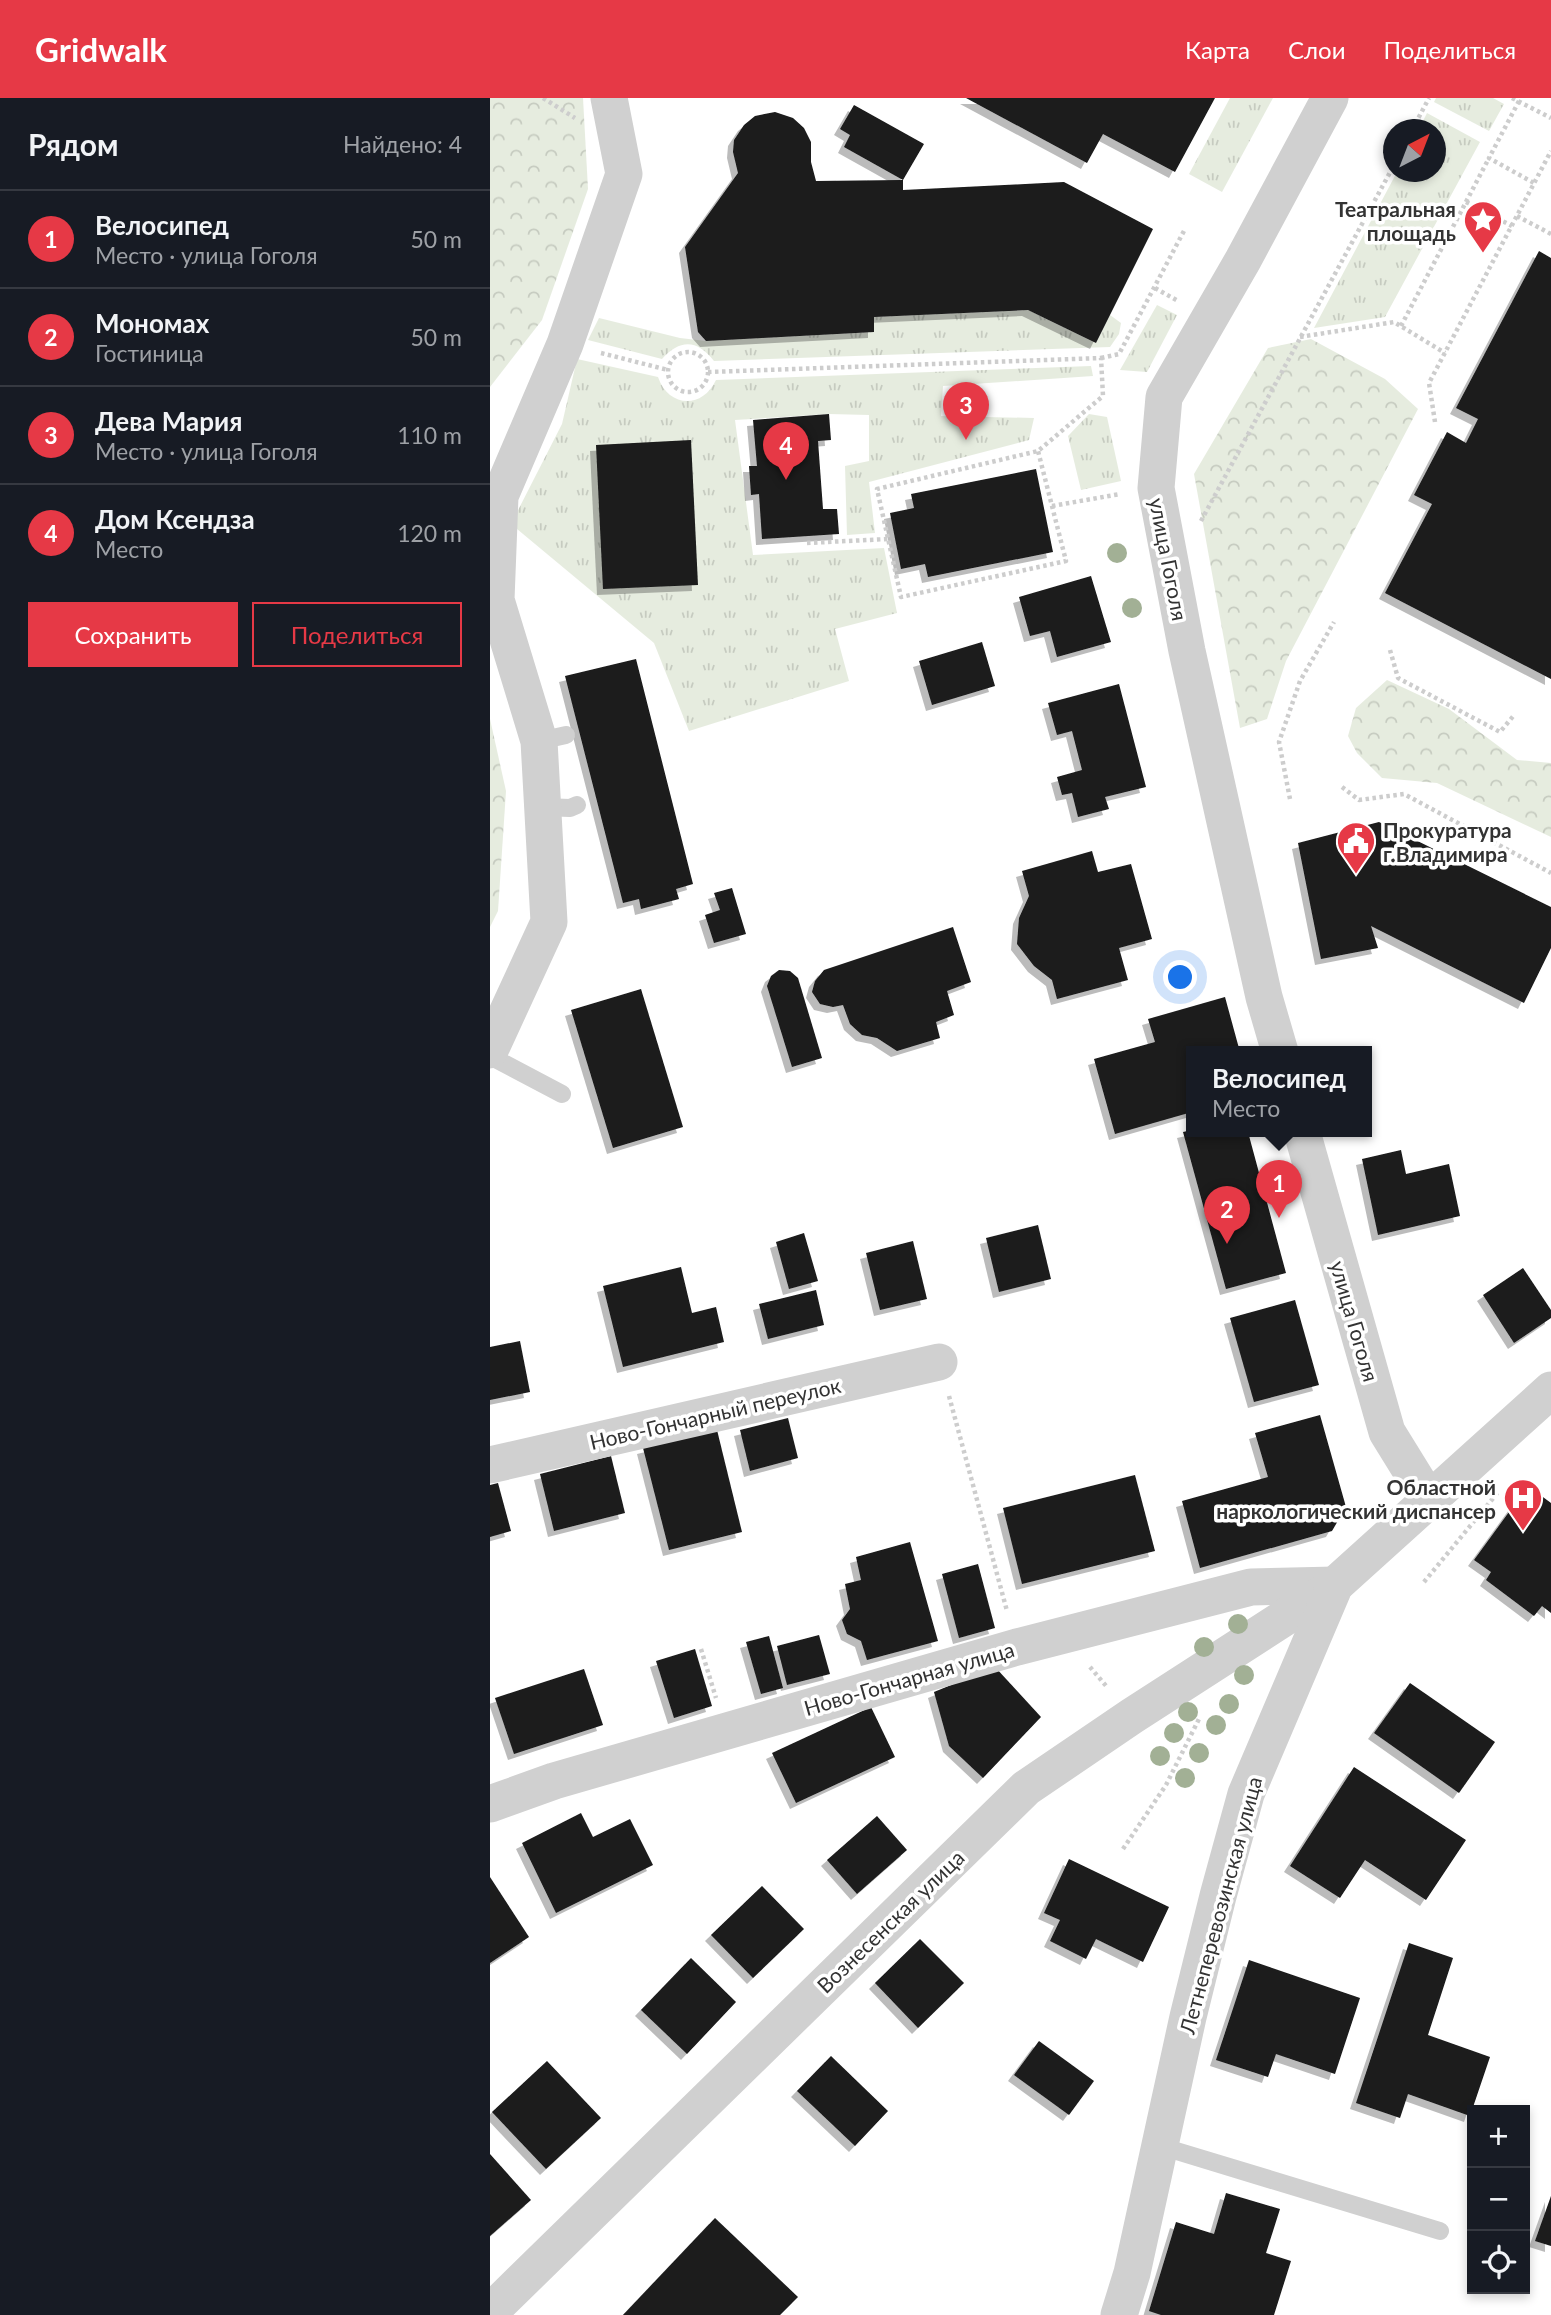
<!DOCTYPE html>
<html lang="ru">
<head>
<meta charset="utf-8">
<style>
  body { margin:0; font-family:Lato,sans-serif; background:#20242c; color:#f1f3f6 }
  .controls { position:absolute; right:21px; bottom:21px; display:grid; overflow:hidden; border-radius:0px; box-shadow:0 4px 10px #0003 }
  .controls button { width:63px; height:63px; display:grid; place-items:center; padding:0; border:0; border-bottom:2px solid #363941; background:#171b24; color:#f1f3f6; font:35px sans-serif }
  .compass { position:absolute; left:893px; top:21px; width:63px; height:63px; border-radius:50%; background:#171b24; box-shadow:0 4px 10px #0003; rotate:42deg }
  .you { position:absolute; left:691px; top:880px; width:24px; height:24px; margin:-18px; border:5px solid #fff; border-radius:50%; background:#1a73e8; box-shadow:0 0 0 10px #1a73e833 }
  .badge { display:grid; place-items:center; width:46px; height:46px; border-radius:50%; background:#e63946; color:#fff; font-size:23px; font-weight:700 }
  .pin { position:absolute; translate:-50% -58px; filter:drop-shadow(0 2px 4px #0008) }
  .pin::after { content:''; position:absolute; top:37px; width:24px; height:21px; background:inherit; clip-path:polygon(0 0,100% 0,50% 100%) }
  .popup { position:absolute; left:696px; top:948px; width:186px; height:91px; box-sizing:border-box; display:grid; place-content:center; border-radius:0px; background:#171b24; filter:drop-shadow(0 2px 5px #0005); font-size:23px; white-space:nowrap; color:#9ea1a6 }
  .popup b { font-size:26px; color:#f1f3f6 }
  .popup::after { content:''; position:absolute; left:50%; top:100%; margin-left:-14px; border:14px solid transparent; border-top-color:#171b24 }
  .list { margin:0; padding:0; list-style:none }
  h2 { display:flex; justify-content:space-between; align-items:center; height:91px; margin:0; padding:0 28px; font-size:30px }
  h2 small { font-size:23px; font-weight:400; color:#9ea1a6 }
  .list li { display:grid; grid-template-columns:46px 1fr auto; gap:21px; align-items:center; box-sizing:border-box; height:98px; padding:0 28px; border-top:2px solid #363941 }
  .list b { display:block; font-size:26px; white-space:nowrap }
  .list p { margin:0; font-size:23px; white-space:nowrap; color:#9ea1a6 }
  .list em { font-size:23px; font-style:normal; color:#9ea1a6 }
  .actions { display:flex; gap:14px; padding:21px 28px }
  .actions a { flex:1; padding:16px 0; border:2px solid #e63946; border-radius:0px; text-align:center; font-size:24px; color:#e63946 }
  .actions .main { background:#e63946; color:#fff }
  .icon { flex:none; width:38px; height:38px; fill:none; stroke:currentColor; stroke-width:2; stroke-linecap:round; stroke-linejoin:round }
  .map { position:relative; flex:none; width:1061px; height:2217px; overflow:hidden }
  header { display:flex; align-items:center; gap:42px; box-sizing:border-box; height:98px; padding:0 35px; background:#e63946; color:#fff }
  header strong { font-size:33px }
  nav { display:flex; gap:38px; margin-inline-start:auto; font-size:24px }
  main { display:flex }
  aside { flex:1; background:#171b24 }
  .map>svg:first-child { display:block }
  .grass { fill:url(#grass-tufts) }
  .forest { fill:url(#forest-crowns) }
  .building { fill:#1a1a1a; filter:url(#shadow) }
  .lines { fill:none; stroke-linecap:round; stroke-linejoin:round }
  .path { stroke:#cdcdcd; stroke-width:4.5; stroke-dasharray:3.5 3.5; stroke-linecap:butt }
  .service { stroke:#d0d0d0; stroke-width:18 }
  .minor { stroke:#d0d0d0; stroke-width:37 }
  .tree { fill:#a2b095 }
  .labels { text-anchor:middle; dominant-baseline:central; stroke-width:7; stroke-linejoin:round; paint-order:stroke }
  .poi-label { font-size:21px; font-weight:bold; fill:#333; stroke:#fff; text-anchor:end }
  .street-label { font-size:21px; fill:#333; stroke:#fff }
</style>
</head>
<body>
<header>
<strong>Gridwalk</strong>
<nav><a>Карта</a><a>Слои</a><a>Поделиться</a></nav>
</header>
<main>
<aside>
<h2>Рядом<small>Найдено: 4</small></h2>
<ul class="list">
<li><span class="badge">1</span><div><b>Велосипед</b><p>Место · улица Гоголя</p></div><em>50 m</em></li>
<li><span class="badge">2</span><div><b>Мономах</b><p>Гостиница</p></div><em>50 m</em></li>
<li><span class="badge">3</span><div><b>Дева Мария</b><p>Место · улица Гоголя</p></div><em>110 m</em></li>
<li><span class="badge">4</span><div><b>Дом Ксендза</b><p>Место</p></div><em>120 m</em></li>
</ul>
<div class="actions"><a class="main">Сохранить</a><a>Поделиться</a></div>
</aside>
<div class="map">
<svg width="1061" height="2217" viewBox="0 0 1061 2217">
  <defs>
    <pattern id="grass-tufts" width="24" height="20" patternUnits="userSpaceOnUse" patternTransform="scale(1.75)"><rect width="24" height="20" fill="#e6ecdf"/><path d="M3 7l-1-3M5 7V3M7 7l1-3M15 17l-1-3M17 17v-4M19 17l1-3" fill="none" stroke="#c6cbc0"/></pattern>
    <pattern id="forest-crowns" width="20" height="18" patternUnits="userSpaceOnUse" patternTransform="scale(1.75)"><rect width="20" height="18" fill="#e6ecdf"/><path d="M2 6a3 3 0 1 1 6 0M12 15a3 3 0 1 1 6 0" fill="none" stroke="#c6cbc0"/></pattern>
    <filter id="shadow"><feDropShadow dx="-6" dy="6" stdDeviation="0" flood-color="#0004"/></filter>
  </defs>
  <rect width="100%" height="100%" fill="#fff"/>
  <g class="grass">
    <polygon points="740,0 783,0 732,94 699,76"/>
    <polygon points="946,0 1003,0 1014,6 999,33 944,4"/>
    <polygon points="937,15 990,44 895,219 824,230 907,74 946,74 946,32 929,31"/>
    <polygon points="667,207 687,217 657,274 630,272"/>
    <path d="M538,212L606,245L620,217L631,225L629,236L620,249L224,263C207,241 190,241 172,261L98,242L109,220L190,240L216,243L383,234L384,219Z"/>
    <path d="M87,261L168,279C178,309 212,312 226,282L601,268L603,278L453,288L451,318L544,320L539,342L379,384L385,435L357,437L355,368L379,363V317L339,316L245,322L263,457L394,450L407,515L345,531L359,583L199,633L164,545L21,426L72,326Z"/>
    <polygon points="599,316 617,319 631,383 591,392 578,338"/>
  </g>
  <g class="forest">
    <polygon points="0,0 93,0 98,91 52,222 0,289"/>
    <polygon points="821,241 895,281 928,311 796,563 777,621 750,630 704,376 778,250"/>
    <polygon points="897,582 959,611 1027,662 1061,665 1061,739 947,685 892,680 867,655 858,638 866,610"/>
    <polygon points="0,621 16,693 8,813 0,829"/>
  </g>
  <g class="building">
    <polygon points="476,0 725,0 685,74 613,36 597,65"/>
    <polygon points="364,7 434,46 413,82 354,49 360,37 350,31"/>
    <polygon points="285,14 303,20 314,30 321,44 321,64 326,83 413,82 413,92 574,84 663,131 606,245 538,212 384,219 384,234 216,243 208,234 195,149 248,75 243,54 244,42 254,27 265,18"/>
    <polygon points="1049,153 1061,160 1061,581 895,495 942,406 924,397 957,334 976,345 988,321 966,310"/>
    <polygon points="339,316 341,342 328,343 333,411 347,411 349,436 272,441 269,396 261,397 259,368 267,368 263,322"/>
    <polygon points="201,342 208,487 113,491 106,347"/>
    <polygon points="546,371 563,454 438,479 435,466 411,471 400,415 424,410 421,396"/>
    <polygon points="601,478 621,544 567,559 560,533 540,538 529,499"/>
    <polygon points="492,544 505,588 442,607 429,563"/>
    <polygon points="146,561 203,786 186,791 189,801 151,811 149,801 133,805 75,578"/>
    <polygon points="629,586 656,689 615,699 619,711 588,719 582,695 572,697 567,679 592,672 582,633 567,637 558,605"/>
    <polygon points="889,724 1061,809 1061,850 1034,905 881,828 888,850 831,861 808,745"/>
    <polygon points="602,753 608,774 641,766 662,841 629,850 638,882 567,901 562,882 544,868 527,846 529,820 539,798 532,773"/>
    <polygon points="242,790 256,836 224,845 215,817 230,812 224,795"/>
    <polygon points="463,829 481,884 457,893 464,917 446,924 450,940 407,953 387,940 372,937 360,926 353,907 343,909 330,906 322,894 325,883 334,872"/>
    <polygon points="289,872 300,873 308,880 332,960 302,969 277,888 281,878"/>
    <polygon points="151,891 193,1029 123,1050 81,912"/>
    <polygon points="735,899 750,954 702,954 702,1014 625,1036 604,961 665,944 658,921"/>
    <polygon points="702,1032 702,1034 758,1034 796,1175 736,1191 693,1034"/>
    <polygon points="911,1052 916,1076 959,1066 970,1118 888,1137 872,1061"/>
    <polygon points="548,1127 561,1181 509,1194 496,1140"/>
    <polygon points="314,1135 328,1183 299,1191 286,1144"/>
    <polygon points="423,1143 437,1201 390,1212 376,1155"/>
    <polygon points="191,1169 202,1215 226,1209 234,1244 133,1269 113,1188"/>
    <polygon points="1033,1170 1061,1212 1061,1220 1024,1245 993,1197"/>
    <polygon points="326,1192 334,1227 278,1241 269,1206"/>
    <polygon points="805,1202 829,1287 764,1304 740,1220"/>
    <polygon points="30,1243 40,1294 0,1302 0,1249"/>
    <polygon points="830,1317 856,1409 842,1433 710,1470 692,1403 778,1379 765,1335"/>
    <polygon points="298,1320 308,1360 260,1373 250,1332"/>
    <polygon points="227,1332 252,1434 179,1452 153,1350"/>
    <polygon points="121,1358 135,1415 64,1433 50,1376"/>
    <polygon points="645,1377 665,1453 532,1486 513,1410"/>
    <polygon points="8,1385 21,1433 0,1439 0,1387"/>
    <polygon points="1038,1388 1061,1405 1061,1515 1052,1508 1044,1518 996,1482 1001,1474 984,1462"/>
    <polygon points="420,1444 448,1543 377,1562 371,1543 357,1536 352,1522 360,1511 355,1486 371,1482 366,1459"/>
    <polygon points="488,1466 505,1530 469,1540 452,1476"/>
    <polygon points="329,1537 340,1576 297,1587 287,1548"/>
    <polygon points="279,1538 293,1590 271,1596 256,1544"/>
    <polygon points="205,1551 222,1608 184,1620 166,1563"/>
    <polygon points="505,1569 551,1619 493,1680 459,1648 444,1594"/>
    <polygon points="94,1571 113,1627 24,1656 5,1600"/>
    <polygon points="920,1585 1005,1644 969,1695 884,1635"/>
    <polygon points="381,1609 405,1659 306,1705 282,1655"/>
    <polygon points="864,1669 976,1742 936,1802 875,1762 850,1800 800,1768"/>
    <polygon points="91,1715 103,1739 140,1721 163,1767 66,1815 32,1745"/>
    <polygon points="387,1718 417,1752 367,1796 337,1762"/>
    <polygon points="579,1761 679,1809 653,1864 606,1841 596,1861 560,1843 570,1822 554,1815"/>
    <polygon points="0,1779 39,1839 0,1865"/>
    <polygon points="272,1788 314,1831 263,1880 221,1837"/>
    <polygon points="430,1841 474,1885 428,1930 385,1885"/>
    <polygon points="919,1845 963,1860 938,1937 1000,1959 980,2018 918,1996 910,2020 866,2005"/>
    <polygon points="201,1860 246,1904 197,1956 151,1912"/>
    <polygon points="759,1862 870,1900 845,1976 786,1956 778,1979 726,1962"/>
    <polygon points="549,1943 604,1983 579,2017 524,1977"/>
    <polygon points="341,1958 398,2013 365,2048 307,1993"/>
    <polygon points="57,1963 111,2020 56,2071 2,2014"/>
    <polygon points="0,2056 41,2102 0,2138"/>
    <polygon points="736,2095 790,2111 776,2155 801,2163 784,2217 671,2217 659,2213 686,2124 724,2136"/>
    <polygon points="1061,2098 1061,2148 1045,2143"/>
    <polygon points="225,2120 308,2199 290,2217 133,2217"/>
  </g>
  <g class="lines">
    <g class="path">
      <polyline points="53,0 85,20"/>
      <polyline points="1022,0 1061,20"/>
      <polyline points="1029,3 999,60 1044,85"/>
      <polyline points="922,32 939,0"/>
      <polyline points="976,104 1022,128"/>
      <polyline points="1027,118 1061,136"/>
      <polyline points="665,190 688,203"/>
      <polyline points="911,228 999,60"/>
      <polyline points="810,239 904,224 955,255"/>
      <circle cx="198" cy="274" r="20"/>
      <polyline points="111,255 178,272"/>
      <polyline points="611,260 629,256 695,131"/>
      <polyline points="218,274 611,260 613,298 548,353 387,391 411,499 576,463 548,353"/>
      <polyline points="945,324 939,285 1061,53"/>
      <polyline points="562,408 630,396"/>
      <polyline points="711,423 904,67"/>
      <polyline points="317,445 398,441"/>
      <polyline points="900,552 908,580 1010,634 1025,616"/>
      <polyline points="852,689 869,702 914,696 1061,775"/>
      <polyline points="800,701 789,644 810,583 844,524"/>
      <polyline points="459,1298 517,1513"/>
      <polyline points="934,1484 1009,1393"/>
      <polyline points="211,1551 226,1600"/>
      <polyline points="600,1569 617,1589"/>
      <polyline points="633,1751 676,1687 710,1619"/>
    </g>
    <g class="service">
      <polyline points="49,643 76,637"/>
      <polyline points="53,709 80,710 87,707"/>
      <polyline points="0,958 72,996"/>
      <polyline points="670,2048 950,2133"/>
    </g>
    <g class="minor">
      <polyline points="0,952 59,824 49,643 6,502 10,398 75,246 134,76 119,0"/>
      <polyline points="790,954 774,899 697,553 666,390 674,299 753,162 840,0"/>
      <polyline points="812,1034 897,1334 939,1402"/>
      <polyline points="0,1367 449,1264"/>
      <polyline points="0,1706 64,1683 527,1549 761,1489 845,1487"/>
      <polyline points="0,2214 536,1690 642,1618 845,1487"/>
      <polyline points="629,2217 642,2175 698,1919 728,1798 756,1696 845,1487 1061,1292"/>
    </g>
  </g>
  <g class="tree">
    <circle cx="627" cy="455" r="10"/>
    <circle cx="642" cy="510" r="10"/>
    <circle cx="748" cy="1526" r="10"/>
    <circle cx="714" cy="1549" r="10"/>
    <circle cx="754" cy="1577" r="10"/>
    <circle cx="739" cy="1606" r="10"/>
    <circle cx="698" cy="1614" r="10"/>
    <circle cx="726" cy="1627" r="10"/>
    <circle cx="684" cy="1635" r="10"/>
    <circle cx="709" cy="1655" r="10"/>
    <circle cx="670" cy="1658" r="10"/>
    <circle cx="695" cy="1680" r="10"/>
  </g>
  <defs>
    <g id="sight-pin" transform="scale(2.0125)"><path d="M0 17L-7.5 6A9.5 9.5 0 1 1 7.5 6Z" fill="#e63946" stroke="#fff"/><path d="M0-6L1.8-2.2L6-1.7L2.9 1.2L3.7 5.4L0 3.3L-3.7 5.4L-2.9 1.2L-6-1.7L-1.8-2.2Z" fill="#fff"/></g>
    <g id="civic-pin" transform="scale(2.0125)"><path d="M0 17L-7.5 6A9.5 9.5 0 1 1 7.5 6Z" fill="#e63946" stroke="#fff"/><path d="M-.6-6.5H3V-4.5H.6V-3L4-1V1h2V6H-6V1h2V-1L-.6-3ZM-1.2 2.5V6h2.4V2.5Z" fill="#fff"/></g>
    <g id="hospital-pin" transform="scale(2.0125)"><path d="M0 17L-7.5 6A9.5 9.5 0 1 1 7.5 6Z" fill="#e63946" stroke="#fff"/><path d="M-5-5h3v3.5h4V-5h3V5h-3V1.5h-4V5h-3Z" fill="#fff"/></g>
  </defs>
  <g fill-rule="evenodd">
    <use href="#sight-pin" x="993" y="122"/>
    <use href="#civic-pin" x="866" y="743"/>
    <use href="#hospital-pin" x="1033" y="1400"/>
  </g>
  <g class="labels">
    <g class="poi-label">
      <text x="966" y="110">Театральная<tspan x="966" dy="24">площадь</tspan></text>
      <text x="893" y="731" text-anchor="start">Прокуратура<tspan x="893" dy="24">г.Владимира</tspan></text>
      <text x="1006" y="1388">Областной<tspan x="1006" dy="24">наркологический диспансер</tspan></text>
    </g>
    <g class="street-label">
      <text transform="translate(679 461) rotate(79)">улица Гоголя</text>
      <text transform="translate(865 1223) rotate(74)">улица Гоголя</text>
      <text transform="translate(225 1315) rotate(-13)">Ново-Гончарный переулок</text>
      <text transform="translate(419 1580) rotate(-16)">Ново-Гончарная улица</text>
      <text transform="translate(730 1807) rotate(-75)">Летнеперевозинская улица</text>
      <text transform="translate(400 1823) rotate(-44)">Вознесенская улица</text>
    </g>
  </g>
</svg>
<div class="controls">
<button>+</button>
<button>−</button>
<button><svg class="icon" aria-label="locate" viewBox="0 0 24 24"><circle cx="12" cy="12" r="6"/><path d="M12 2v4M12 18v4M2 12h4M18 12h4"/></svg></button>
</div>
<svg class="compass" viewBox="-18 -18 36 36"><path d="M0-13l5 13h-10z" fill="#e53935"/><path d="M0 13l5-13h-10z" fill="#9ea1a6"/></svg>
<div class="you"></div>
<div class="pin badge" style="left:789px;top:1120px">1</div>
<div class="popup"><b>Велосипед</b>Место</div>
<div class="pin badge" style="left:737px;top:1146px">2</div>
<div class="pin badge" style="left:476px;top:342px">3</div>
<div class="pin badge" style="left:296px;top:382px">4</div>
</div>
</main>
</body>
</html>
